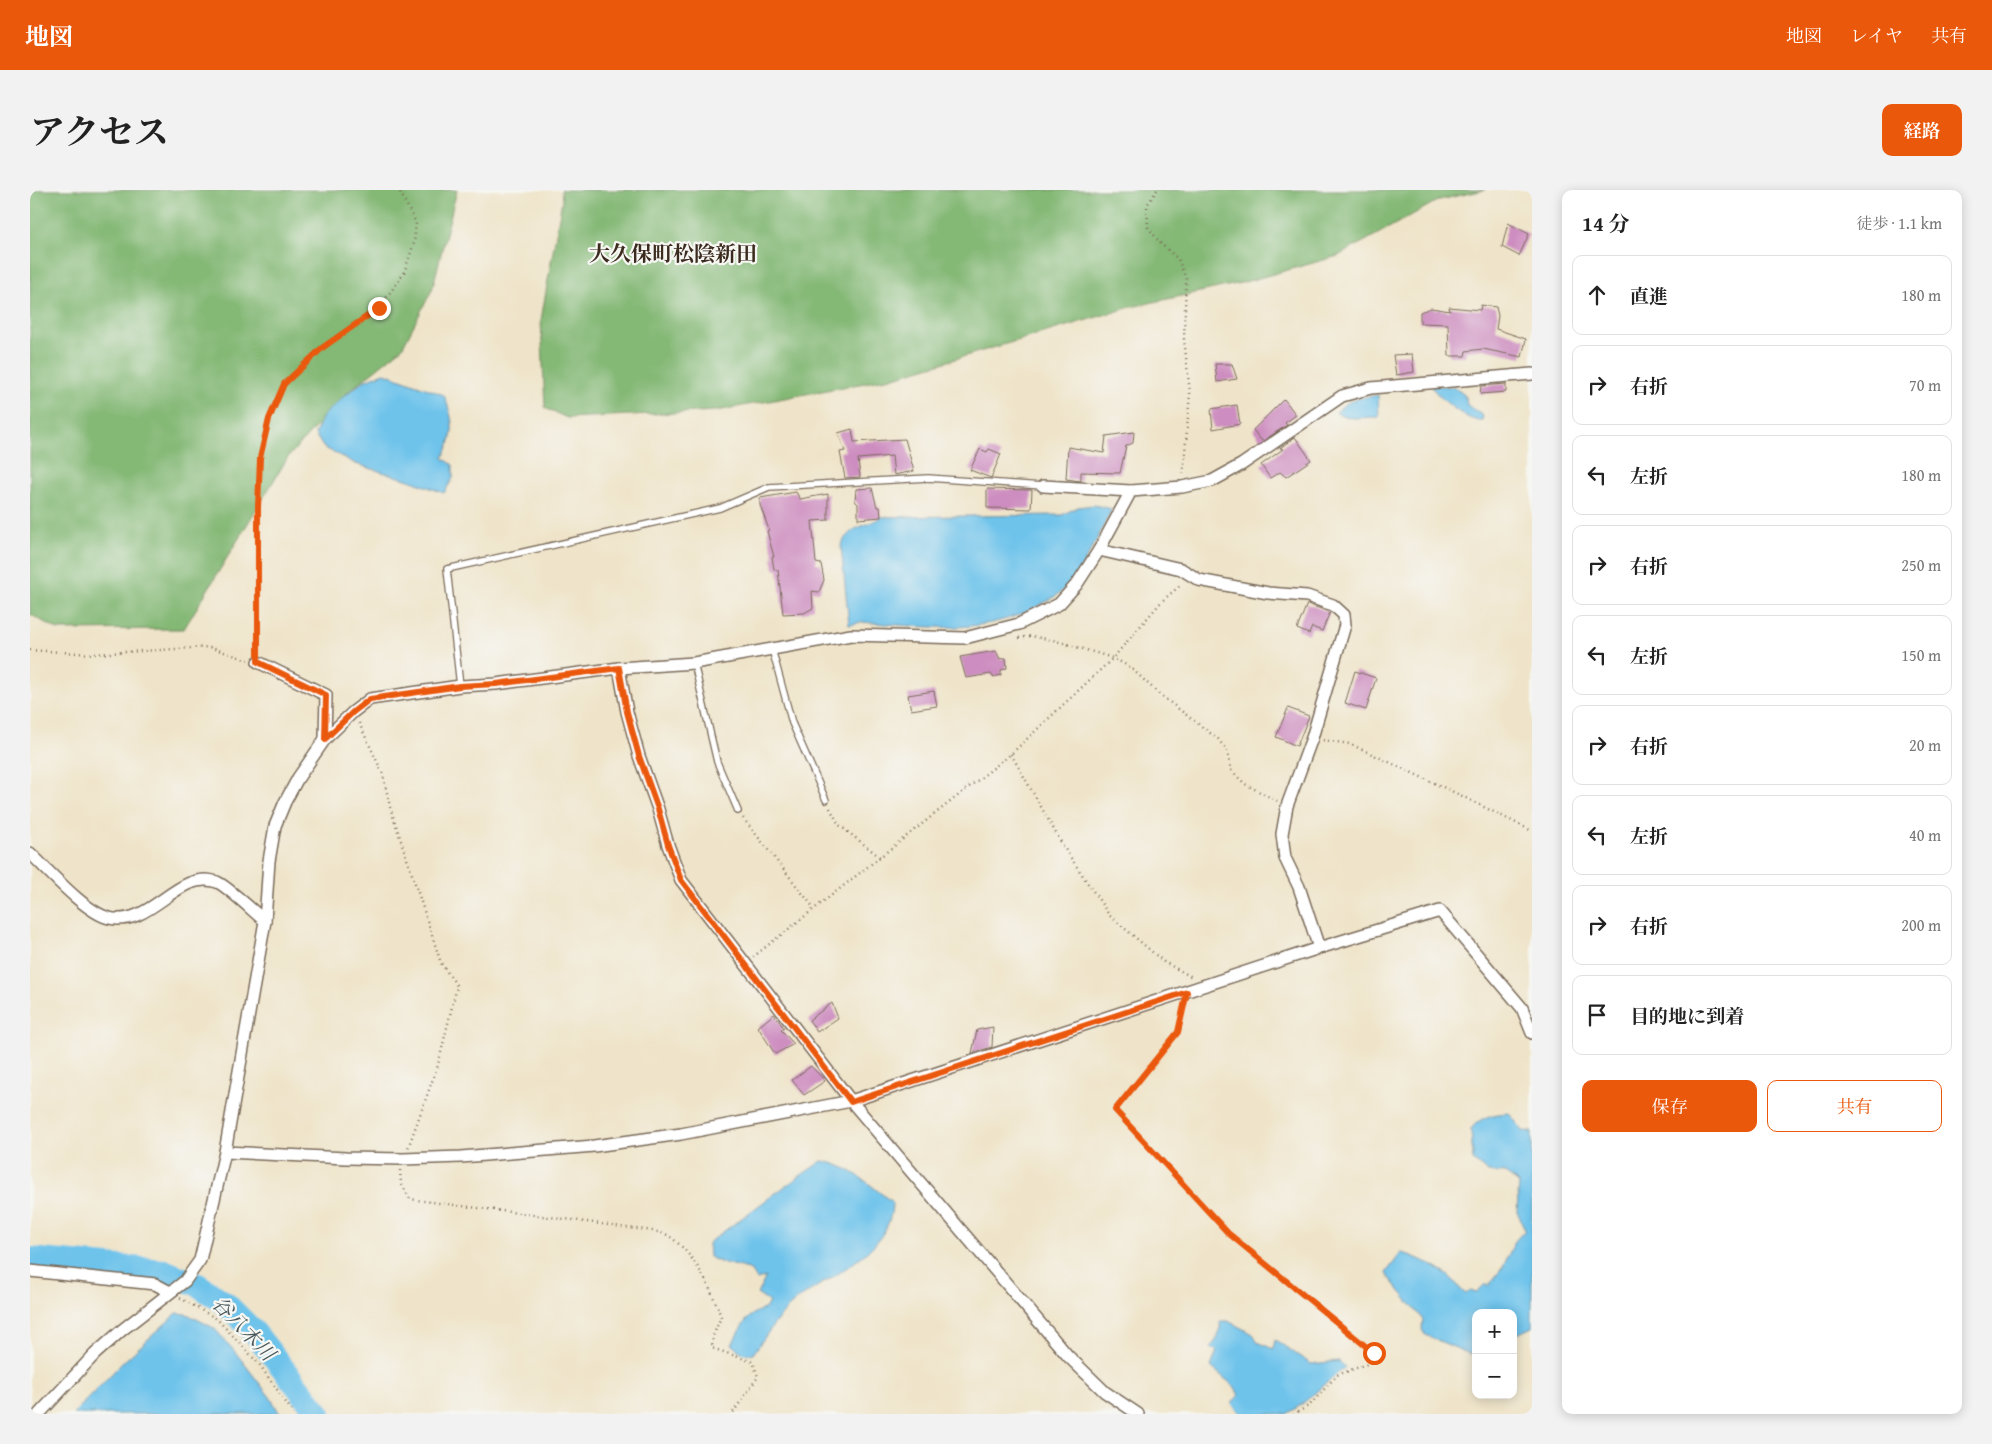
<!DOCTYPE html>
<html lang="ja">
<head>
<meta charset="utf-8">
<style>
  body { margin:0; font-family:"Gentium Book Plus","Noto Serif JP",serif; background:#f2f2f2; color:#222 }
  .controls { position:absolute; right:15px; bottom:15px; display:grid; overflow:hidden; border-radius:10px; box-shadow:0 2px 12px #0003 }
  .controls button { width:45px; height:45px; display:grid; place-items:center; padding:0; border:0; border-bottom:1px solid #e0e0e0; background:#fff; color:#222; font:25px sans-serif }
  .stop { position:absolute; width:15px; height:15px; margin:-11px; border:4px solid #ea580c; border-radius:50%; background:#fff }
  .stop.end { background:#ea580c; border-color:#fff; box-shadow:0 1px 5px #0008 }
  .list { margin:0; padding:0; list-style:none }
  h2 { display:flex; justify-content:space-between; align-items:center; height:65px; margin:0; padding:0 20px; font-size:21px }
  h2 small { font-size:16px; font-weight:400; color:#767676 }
  .list li { display:grid; grid-template-columns:32px 1fr auto; gap:15px; align-items:center; box-sizing:border-box; height:80px; margin:0 10px 10px; padding:0 10px; border:1px solid #e0e0e0; border-radius:10px }
  .list b { display:block; font-size:19px; white-space:nowrap }
  .list em { font-size:16px; font-style:normal; color:#767676 }
  .actions { display:flex; gap:10px; padding:15px 20px }
  .actions a { flex:1; padding:11px 0; border:1px solid #ea580c; border-radius:10px; text-align:center; font-size:18px; color:#ea580c }
  .actions .main { background:#ea580c; color:#fff }
  .icon { flex:none; width:28px; height:28px; fill:none; stroke:currentColor; stroke-width:2; stroke-linecap:round; stroke-linejoin:round }
  .map { position:relative; flex:none; width:1502px; height:1224px; overflow:hidden; border-radius:10px }
  header { display:flex; align-items:center; gap:30px; box-sizing:border-box; height:70px; padding:0 25px; background:#ea580c; color:#fff }
  header strong { font-size:24px }
  nav { display:flex; gap:28px; margin-inline-start:auto; font-size:18px }
  .intro { display:flex; align-items:center; justify-content:space-between; box-sizing:border-box; height:120px; padding:0 30px }
  h1 { margin:0; font-size:35px }
  .button { padding:12px 22px; border-radius:10px; background:#ea580c; color:#fff; font-size:18px; font-weight:700 }
  main { display:flex; gap:30px; padding:0 30px }
  aside { flex:1; background:#fff; border-radius:10px; box-shadow:0 2px 12px #0003 }
  .map>svg:first-child { display:block }
  .forest { fill:#83b874; stroke:#5f7149 }
  .water { fill:#6ec3eb; stroke:#547684 }
  .lines { fill:none; stroke-linecap:round; stroke-linejoin:round }
  .river { stroke:#6ec3eb; stroke-width:24 }
  .building { fill:#cd8dc0 }
  .lane-casing { stroke:#7a6b5a; stroke-width:8 }
  .street-casing { stroke:#7a6b5a; stroke-width:14 }
  .path { stroke:#7a6b5a; stroke-width:2.5; stroke-dasharray:1 4; stroke-linecap:butt }
  .lane { stroke:#fff; stroke-width:5.5 }
  .street { stroke:#fff; stroke-width:11 }
  .route { stroke:#ea580c; stroke-width:6 }
  .labels { text-anchor:middle; dominant-baseline:central; stroke-width:4.5; stroke-linejoin:round; paint-order:stroke }
  .water-label { font-size:20px; font-style:italic; fill:#4a585c; stroke:#f6f6f2 }
  .quarter-label { font-size:21px; font-weight:bold; fill:#3b2a1e; stroke:#f6f6f2 }
</style>
</head>
<body>
<header>
<strong>地図</strong>
<nav><a>地図</a><a>レイヤ</a><a>共有</a></nav>
</header>
<div class="intro"><h1>アクセス</h1><a class="button">経路</a></div>
<main>
<div class="map">
<svg width="1502" height="1224" viewBox="0 0 1502 1224">
  <rect width="100%" height="100%" fill="#f6f6f2"/>
  <filter id="ink" filterUnits="userSpaceOnUse"><feTurbulence type="fractalNoise" baseFrequency=".02" numOctaves="2"/><feDisplacementMap in="SourceGraphic" scale="10" xChannelSelector="R" yChannelSelector="G"/><feConvolveMatrix kernelMatrix="1 2 1 2 8 2 1 2 1" color-interpolation-filters="sRGB"/></filter>
  <filter id="wash" filterUnits="userSpaceOnUse"><feTurbulence type="fractalNoise" baseFrequency=".0096" numOctaves="4" result="noise"/><feDisplacementMap in="SourceGraphic" scale="20" xChannelSelector="R" yChannelSelector="G"/><feGaussianBlur stdDeviation="1.12" result="paint"/><feColorMatrix in="noise" values="0 0 0 0 0 0 0 0 0 0 0 0 0 0 0 0 0 1.4 0 .05"/><feComposite in="paint" operator="in"/></filter>
  <g filter="url(#wash)">
    <rect width="100%" height="100%" fill="#efe4c9"/>
    <g class="forest">
      <polygon points="0,0 427,0 402,100 372,158 318,202 258,267 154,439 28,440 0,424"/>
      <polygon points="531,0 1455,0 1409,10 1308,66 1211,93 1101,117 861,188 686,221 537,228 515,218 511,130 532,10"/>
    </g>
    <g class="water">
      <path d="M355,183L414,205C424,232 426,242 413,268L423,275V288L414,303L379,290L326,274L293,257L285,244L293,226L313,207L335,190Z"/>
      <path d="M1401,196C1417,196 1435,194 1437,215L1453,226L1452,231C1437,232 1409,208 1401,196Z"/>
      <path d="M1348,205L1349,227L1322,228L1306,223C1318,208 1331,208 1348,205Z"/>
      <path d="M1064,315L1082,319C1070,343 1052,382 1033,400C1023,409 1012,414 1000,420C946,446 889,436 831,432L819,435L811,355C822,334 833,339 851,327L1032,325L1048,317Z"/>
      <path d="M1479,923L1493,941L1502,942V1137L1483,1146V1123H1446V1162L1440,1164L1395,1145L1392,1139L1393,1129L1358,1087L1356,1083L1371,1063C1382,1064 1415,1081 1423,1090C1428,1095 1430,1100 1436,1104L1440,1100L1447,1102L1454,1095H1459L1473,1077L1485,1051L1495,1040L1487,1021L1489,993L1475,983L1458,982L1443,970L1441,939C1451,926 1464,924 1479,923Z"/>
      <path d="M792,971C820,975 841,996 862,1012C863,1061 800,1085 767,1110C749,1124 736,1146 723,1164H714L702,1155C709,1140 718,1122 735,1119L739,1112L727,1104L736,1087L727,1090L719,1079L690,1072L679,1067L678,1053L754,997Z"/>
      <polygon points="147,1123 157,1124 184,1138 206,1163 240,1207 250,1224 43,1224 92,1173"/>
      <path d="M1190,1131H1198L1223,1144L1228,1152L1243,1159L1245,1150L1281,1174L1309,1171L1315,1177L1271,1215L1257,1224H1211L1201,1213L1209,1206L1205,1197L1181,1177L1187,1161L1180,1157C1188,1151 1191,1141 1190,1131Z"/>
    </g>
    <g class="lines">
      <polyline class="river" points="0,1069 134,1081 168,1095 195,1113 225,1143 289,1224"/>
    </g>
    <g id="blocks">
      <g class="building">
        <polygon points="1478,33 1499,44 1489,66 1472,57"/>
        <polygon points="1451,115 1466,117 1468,126 1466,139 1496,149 1492,167 1453,159 1436,161 1435,166 1419,166 1418,134 1390,133 1390,122 1401,118 1420,121 1419,117 1450,120"/>
        <polygon points="1382,164 1384,182 1366,185 1363,165"/>
        <polygon points="1185,174 1202,174 1207,189 1187,192"/>
        <polygon points="1476,194 1476,202 1450,204 1451,196"/>
        <polygon points="1254,209 1266,225 1255,233 1257,235 1233,251 1231,250 1223,240"/>
        <polygon points="1207,215 1210,234 1183,239 1181,219"/>
        <polygon points="822,239 824,252 875,249 884,281 864,285 862,266 828,269 830,287 815,288 810,262 815,261 808,243"/>
        <polygon points="1104,242 1103,253 1096,256 1090,283 1051,282 1051,291 1036,289 1038,257 1074,263 1076,246"/>
        <polygon points="1265,247 1281,270 1256,287 1250,282 1240,288 1231,275 1253,259 1250,258"/>
        <polygon points="950,259 957,262 959,259 971,264 961,288 940,280"/>
        <polygon points="842,298 847,317 850,317 851,327 828,329 828,314 825,311 826,299"/>
        <polygon points="957,299 1002,300 1001,319 957,318"/>
        <polygon points="766,302 770,309 798,304 798,330 782,331 786,373 791,374 794,390 789,402 782,401 783,418 774,423 753,424 748,380 744,379 742,367 744,367 737,341 739,340 730,315 730,308"/>
        <polygon points="1277,414 1300,422 1292,441 1282,437 1279,444 1267,439"/>
        <polygon points="966,461 970,469 976,468 977,478 971,480 971,485 963,487 961,484 936,488 930,467"/>
        <polygon points="1325,481 1346,488 1336,520 1315,513"/>
        <polygon points="904,501 907,516 881,520 878,505"/>
        <polygon points="1258,518 1279,526 1267,556 1246,547"/>
        <polygon points="802,813 808,828 787,842 779,830"/>
        <polygon points="744,824 754,838 751,840 764,854 745,864 728,837"/>
        <polygon points="963,837 962,857 942,863 947,840"/>
        <polygon points="781,876 795,891 774,905 762,890"/>
      </g>
    </g>
  </g>
  <g filter="url(#ink)">
    <use href="#blocks" fill-opacity="0" stroke="#7a6b5a" stroke-width="1"/>
    <g class="lines">
      <g class="lane-casing">
        <g id="lane">
          <polyline points="742,459 762,533 796,610"/>
          <polyline points="664,473 687,572 708,621"/>
          <polyline points="430,496 417,379 690,318 739,297 898,288 1013,296"/>
        </g>
      </g>
      <g class="street-casing">
        <g id="street">
          <polyline points="1013,296 1101,301"/>
          <polyline points="1069,360 1151,379 1169,390 1238,403 1277,406 1303,415 1314,425 1315,435 1282,548 1257,616 1252,644 1255,668 1269,697 1289,758"/>
          <polyline points="228,472 296,505 295,549"/>
          <polyline points="589,478 597,522 609,566 628,619 638,655 651,690 821,911 1038,1166 1075,1202 1108,1224"/>
          <path d="M0,663C19,681 55,722 79,728C121,738 148,678 187,692C197,696 225,723 235,731"/>
          <polyline points="195,962 316,968 373,969 431,967 564,956 651,944 821,911 1289,758 1410,721 1492,818 1502,843"/>
          <polyline points="0,1081 125,1094 140,1102"/>
          <polyline points="9,1224 65,1164 92,1140 155,1091 170,1070 195,962 235,731 239,671 245,636 255,612 268,588 295,549 323,522 340,509 430,496 466,494 589,478 664,473 821,445 935,448 989,434 1029,414 1047,394 1069,360 1101,301 1152,297 1182,291 1211,275 1312,206 1341,198 1502,184"/>
        </g>
      </g>
      <g class="path">
        <polyline points="1127,0 1117,15 1118,37 1130,53 1148,69 1156,89 1154,149 1160,203 1153,286"/>
        <polyline points="989,448 1000,446 1023,450 1083,468 1100,477 1129,504 1188,549 1197,561 1201,580 1215,594 1247,611"/>
        <polyline points="0,460 63,464 179,457 218,470"/>
        <polyline points="228,460 228,317 230,268 239,229 255,194 292,157 349,118 374,83 384,53 386,33 369,0"/>
        <polyline points="329,533 353,584 360,617 411,773 427,796 408,875 378,958"/>
        <polyline points="1293,550 1320,554 1430,605 1502,641"/>
        <polyline points="981,564 1035,659 1079,725 1134,772 1162,787"/>
        <polyline points="800,618 809,635 850,667"/>
        <polyline points="713,628 784,718"/>
        <polyline points="723,767 981,564 1083,468 1132,411 1152,394"/>
        <polyline points="1154,815 1148,843 1085,920 1199,1043 1344,1163 1343,1172 1307,1185 1280,1215 1264,1224"/>
        <path d="M370,980L371,993L380,1009C450,1019 520,1026 591,1037C602,1039 630,1040 639,1046C665,1064 681,1098 691,1127L683,1146L682,1158L723,1172L728,1187L702,1224"/>
        <polyline points="150,1108 187,1129 229,1174 264,1224"/>
      </g>
      <use href="#lane" class="lane"/>
      <use href="#street" class="street"/>
    </g>
  </g>
  <g class="lines" filter="url(#ink)">
    <polyline class="route" points="349,118 292,158 254,194 239,229 230,268 228,317 228,472 296,505 295,549 323,522 340,509 430,496 466,494 589,478 597,522 609,566 628,619 638,655 651,690 821,912 1157,802 1148,842 1085,920 1198,1043 1344,1163"/>
  </g>
  <g class="labels">
    <g class="water-label">
      <text transform="translate(214 1138) rotate(46)">谷八木川</text>
    </g>
    <g class="quarter-label">
      <text x="643" y="63">大久保町松陰新田</text>
    </g>
  </g>
</svg>
<div class="controls">
<button>+</button>
<button>−</button>
</div>
<div class="stop" style="left:1344px;top:1163px"></div>
<div class="stop end" style="left:349px;top:118px"></div>
</div>
<aside>
<h2>14 分<small>徒歩 · 1.1 km</small></h2>
<ul class="list">
<li><svg class="icon" aria-label="ahead" viewBox="0 0 24 24"><path d="M12 20V5M6 11l6-6 6 6"/></svg><div><b>直進</b></div><em>180 m</em></li>
<li><svg class="icon" aria-label="right" viewBox="0 0 24 24"><path d="M7 20v-9h11M14 6l5 5-5 5"/></svg><div><b>右折</b></div><em>70 m</em></li>
<li><svg class="icon" aria-label="left" viewBox="0 0 24 24"><path d="M17 20v-9H6M10 6l-5 5 5 5"/></svg><div><b>左折</b></div><em>180 m</em></li>
<li><svg class="icon" aria-label="right" viewBox="0 0 24 24"><path d="M7 20v-9h11M14 6l5 5-5 5"/></svg><div><b>右折</b></div><em>250 m</em></li>
<li><svg class="icon" aria-label="left" viewBox="0 0 24 24"><path d="M17 20v-9H6M10 6l-5 5 5 5"/></svg><div><b>左折</b></div><em>150 m</em></li>
<li><svg class="icon" aria-label="right" viewBox="0 0 24 24"><path d="M7 20v-9h11M14 6l5 5-5 5"/></svg><div><b>右折</b></div><em>20 m</em></li>
<li><svg class="icon" aria-label="left" viewBox="0 0 24 24"><path d="M17 20v-9H6M10 6l-5 5 5 5"/></svg><div><b>左折</b></div><em>40 m</em></li>
<li><svg class="icon" aria-label="right" viewBox="0 0 24 24"><path d="M7 20v-9h11M14 6l5 5-5 5"/></svg><div><b>右折</b></div><em>200 m</em></li>
<li><svg class="icon" aria-label="arrive" viewBox="0 0 24 24"><path d="M6 21V4h12l-3 4 3 4H6"/></svg><div><b>目的地に到着</b></div></li>
</ul>
<div class="actions"><a class="main">保存</a><a>共有</a></div>
</aside>
</main>
</body>
</html>
